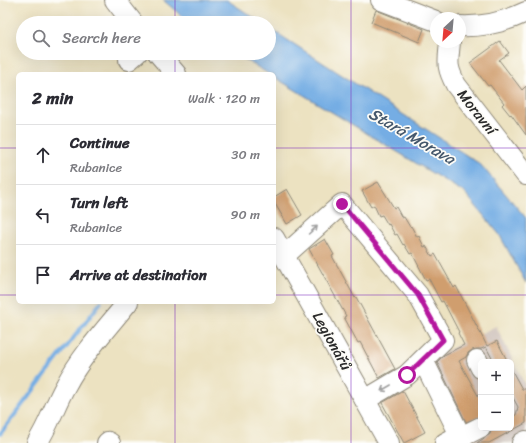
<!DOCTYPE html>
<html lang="en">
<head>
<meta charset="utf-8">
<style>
  body { margin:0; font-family:Sriracha,sans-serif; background:#f2f2f3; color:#2b2b33 }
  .controls { position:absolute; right:12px; bottom:12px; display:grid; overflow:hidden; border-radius:6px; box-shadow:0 4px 16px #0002 }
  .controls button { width:36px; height:36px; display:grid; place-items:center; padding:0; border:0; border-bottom:1px solid #e1e1e2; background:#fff; color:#2b2b33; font:20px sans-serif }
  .compass { position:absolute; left:430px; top:12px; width:36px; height:36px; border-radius:50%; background:#fff; box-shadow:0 4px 16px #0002; rotate:206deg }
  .stop { position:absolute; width:12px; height:12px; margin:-9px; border:3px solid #b5179e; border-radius:50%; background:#fff }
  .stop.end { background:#b5179e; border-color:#fff; box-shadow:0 1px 4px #0008 }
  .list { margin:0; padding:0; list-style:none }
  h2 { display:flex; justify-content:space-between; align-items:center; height:52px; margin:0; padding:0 16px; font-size:17px }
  h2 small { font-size:13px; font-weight:400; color:#7c7c81 }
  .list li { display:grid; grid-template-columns:26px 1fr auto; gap:12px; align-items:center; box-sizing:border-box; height:60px; padding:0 16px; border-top:1px solid #e1e1e2 }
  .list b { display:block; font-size:15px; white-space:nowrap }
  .list p { margin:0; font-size:13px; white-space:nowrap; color:#7c7c81 }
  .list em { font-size:13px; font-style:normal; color:#7c7c81 }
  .icon { flex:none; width:22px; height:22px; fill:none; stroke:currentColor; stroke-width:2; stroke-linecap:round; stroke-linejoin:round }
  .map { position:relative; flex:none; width:526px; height:443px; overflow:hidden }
  .search { position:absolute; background:#fff; box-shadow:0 4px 16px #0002; left:16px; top:16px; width:260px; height:44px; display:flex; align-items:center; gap:10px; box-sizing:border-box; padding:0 14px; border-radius:22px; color:#7c7c81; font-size:15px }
  .panel { position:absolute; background:#fff; box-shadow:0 4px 16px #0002; left:16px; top:72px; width:260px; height:232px; border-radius:6px }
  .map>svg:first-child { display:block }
  .industrial { fill:#cec1ba; fill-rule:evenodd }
  .water { fill:#74ade4; stroke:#506c88 }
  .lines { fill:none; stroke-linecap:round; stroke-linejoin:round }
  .stream { stroke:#74ade4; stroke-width:4 }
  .building { fill:#d09e6e }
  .minor-casing { stroke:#8c8676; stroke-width:22 }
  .minor { stroke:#fff; stroke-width:20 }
  .oneway { stroke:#a0a0a0 }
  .route { stroke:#b5179e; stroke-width:5 }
  .grid { fill:none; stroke:#7b2cbf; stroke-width:1; stroke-opacity:0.55 }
  .labels { text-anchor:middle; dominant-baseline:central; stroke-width:3.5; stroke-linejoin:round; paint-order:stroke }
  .street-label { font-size:15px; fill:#2b2b2b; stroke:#fdfcf7 }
  .water-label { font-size:16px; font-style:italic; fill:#45586c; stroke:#fdfcf7 }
</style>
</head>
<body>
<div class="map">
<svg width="526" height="443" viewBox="0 0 526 443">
  <rect width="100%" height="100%" fill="#fdfcf7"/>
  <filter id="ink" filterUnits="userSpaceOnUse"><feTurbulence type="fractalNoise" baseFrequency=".025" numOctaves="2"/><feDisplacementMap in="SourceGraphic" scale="8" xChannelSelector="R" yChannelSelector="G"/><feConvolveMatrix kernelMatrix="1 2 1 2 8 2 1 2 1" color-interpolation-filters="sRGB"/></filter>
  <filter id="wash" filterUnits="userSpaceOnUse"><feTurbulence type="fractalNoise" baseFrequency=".012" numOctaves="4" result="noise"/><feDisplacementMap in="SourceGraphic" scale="16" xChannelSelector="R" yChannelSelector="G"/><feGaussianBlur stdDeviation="0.9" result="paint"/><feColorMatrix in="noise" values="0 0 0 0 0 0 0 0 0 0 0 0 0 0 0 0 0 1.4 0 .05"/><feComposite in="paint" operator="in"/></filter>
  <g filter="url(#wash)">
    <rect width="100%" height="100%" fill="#ece2c1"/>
    <path class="industrial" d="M496,326L526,387V443H445L454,438L428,360ZM481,362H511V428H481Z"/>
    <g class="water">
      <polygon points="163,0 227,0 262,23 190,23"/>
      <polygon points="269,28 480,164 526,218 526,283 499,234 465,193 274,77 274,74 269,74 234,53 269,53"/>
    </g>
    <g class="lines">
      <polyline class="stream" points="0,434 101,302"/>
    </g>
    <g id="blocks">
      <g class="building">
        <polygon points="376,10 424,29 419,42 371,22"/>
        <polygon points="500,41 509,53 499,60 522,90 526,86 526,135 511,114 510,115 502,105 504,103 490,85 488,86 470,63"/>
        <polygon points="378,182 394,208 396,207 402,218 404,217 410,227 411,226 417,237 419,236 424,247 426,246 432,256 435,254 454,288 456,286 487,346 497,341 508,362 494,362 486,347 481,349 477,349 472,350 468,353 466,357 459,361 481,401 481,416 466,422 437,362 444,355 464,345 458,333 459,332 443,301 441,302 429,279 426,280 412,253 410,254 404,244 403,245 397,234 395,235 389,224 388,225 382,215 379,216 374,205 371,207 362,191"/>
        <polygon points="287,189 302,215 287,224 274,202 274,197"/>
        <polygon points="325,239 334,255 332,256 355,298 356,297 395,369 379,378 360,342 358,343 344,317 346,316 309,249"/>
        <polygon points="511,369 522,389 526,389 526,423 489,443 477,443 490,434 492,428 511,428 511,417 516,415 518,407 511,394"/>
        <polygon points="403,391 425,432 404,443 382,403"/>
      </g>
    </g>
  </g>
  <g filter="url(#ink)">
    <use href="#blocks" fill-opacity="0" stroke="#8c8676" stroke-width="1"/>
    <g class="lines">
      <g class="minor-casing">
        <g id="minor">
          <polyline points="115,0 133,23"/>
          <polyline points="381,0 436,21"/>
          <path d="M460,26C483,27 505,22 526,12"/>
          <path d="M450,42C448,63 446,66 456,85L526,175"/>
          <polyline points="158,53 176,74"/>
          <polyline points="129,60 137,53"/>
          <polyline points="274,238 389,443"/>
          <polyline points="284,256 342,204 418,295 443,340 407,375 365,400"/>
          <polyline points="423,360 460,435"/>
          <polyline points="477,360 481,368"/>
          <path d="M37,443C49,425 55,404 66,385C82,355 106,329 128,302"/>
          <polyline points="107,443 108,442 110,443"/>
          <polyline points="445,443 460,435 467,434 481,427"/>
          <polyline points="522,443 526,441"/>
        </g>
      </g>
      <use href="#minor" class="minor"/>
    </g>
    <defs><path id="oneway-shaft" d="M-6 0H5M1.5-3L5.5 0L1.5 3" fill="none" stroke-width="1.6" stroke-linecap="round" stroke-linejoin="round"/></defs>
    <g class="oneway">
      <use href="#oneway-shaft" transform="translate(313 230) rotate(-42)"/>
      <use href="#oneway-shaft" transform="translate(386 388) rotate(150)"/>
    </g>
  </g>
  <g class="lines" filter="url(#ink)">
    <polyline class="route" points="342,204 418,295 443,340 407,375"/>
  </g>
  <path class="grid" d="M175,0V23M351,0V443M175,53V74M0,148H18M274,148H526M0,295H18M274,295H526M175,302V443"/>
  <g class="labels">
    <g class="street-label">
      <text transform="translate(477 112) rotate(52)">Moravní</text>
      <text transform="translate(332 341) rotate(61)">Legionářů</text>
    </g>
    <g class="water-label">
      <text transform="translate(412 136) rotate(30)">Stará Morava</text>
    </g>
  </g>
</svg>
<div class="controls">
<button>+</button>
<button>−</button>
</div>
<svg class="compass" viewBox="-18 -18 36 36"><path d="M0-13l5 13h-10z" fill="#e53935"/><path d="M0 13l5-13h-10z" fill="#7c7c81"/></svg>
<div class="stop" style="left:407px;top:375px"></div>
<div class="stop end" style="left:342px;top:204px"></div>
<div class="search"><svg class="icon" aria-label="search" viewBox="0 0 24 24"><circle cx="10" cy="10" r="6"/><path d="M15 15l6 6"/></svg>Search here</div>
<section class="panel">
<h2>2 min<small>Walk · 120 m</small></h2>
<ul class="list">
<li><svg class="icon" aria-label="ahead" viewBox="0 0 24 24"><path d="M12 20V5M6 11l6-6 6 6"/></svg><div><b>Continue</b><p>Rubanice</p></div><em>30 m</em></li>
<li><svg class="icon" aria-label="left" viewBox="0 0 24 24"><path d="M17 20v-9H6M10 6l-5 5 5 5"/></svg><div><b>Turn left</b><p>Rubanice</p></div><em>90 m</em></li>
<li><svg class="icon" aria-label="arrive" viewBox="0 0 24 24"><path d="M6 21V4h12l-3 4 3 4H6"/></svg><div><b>Arrive at destination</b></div></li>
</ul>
</section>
</div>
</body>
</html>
